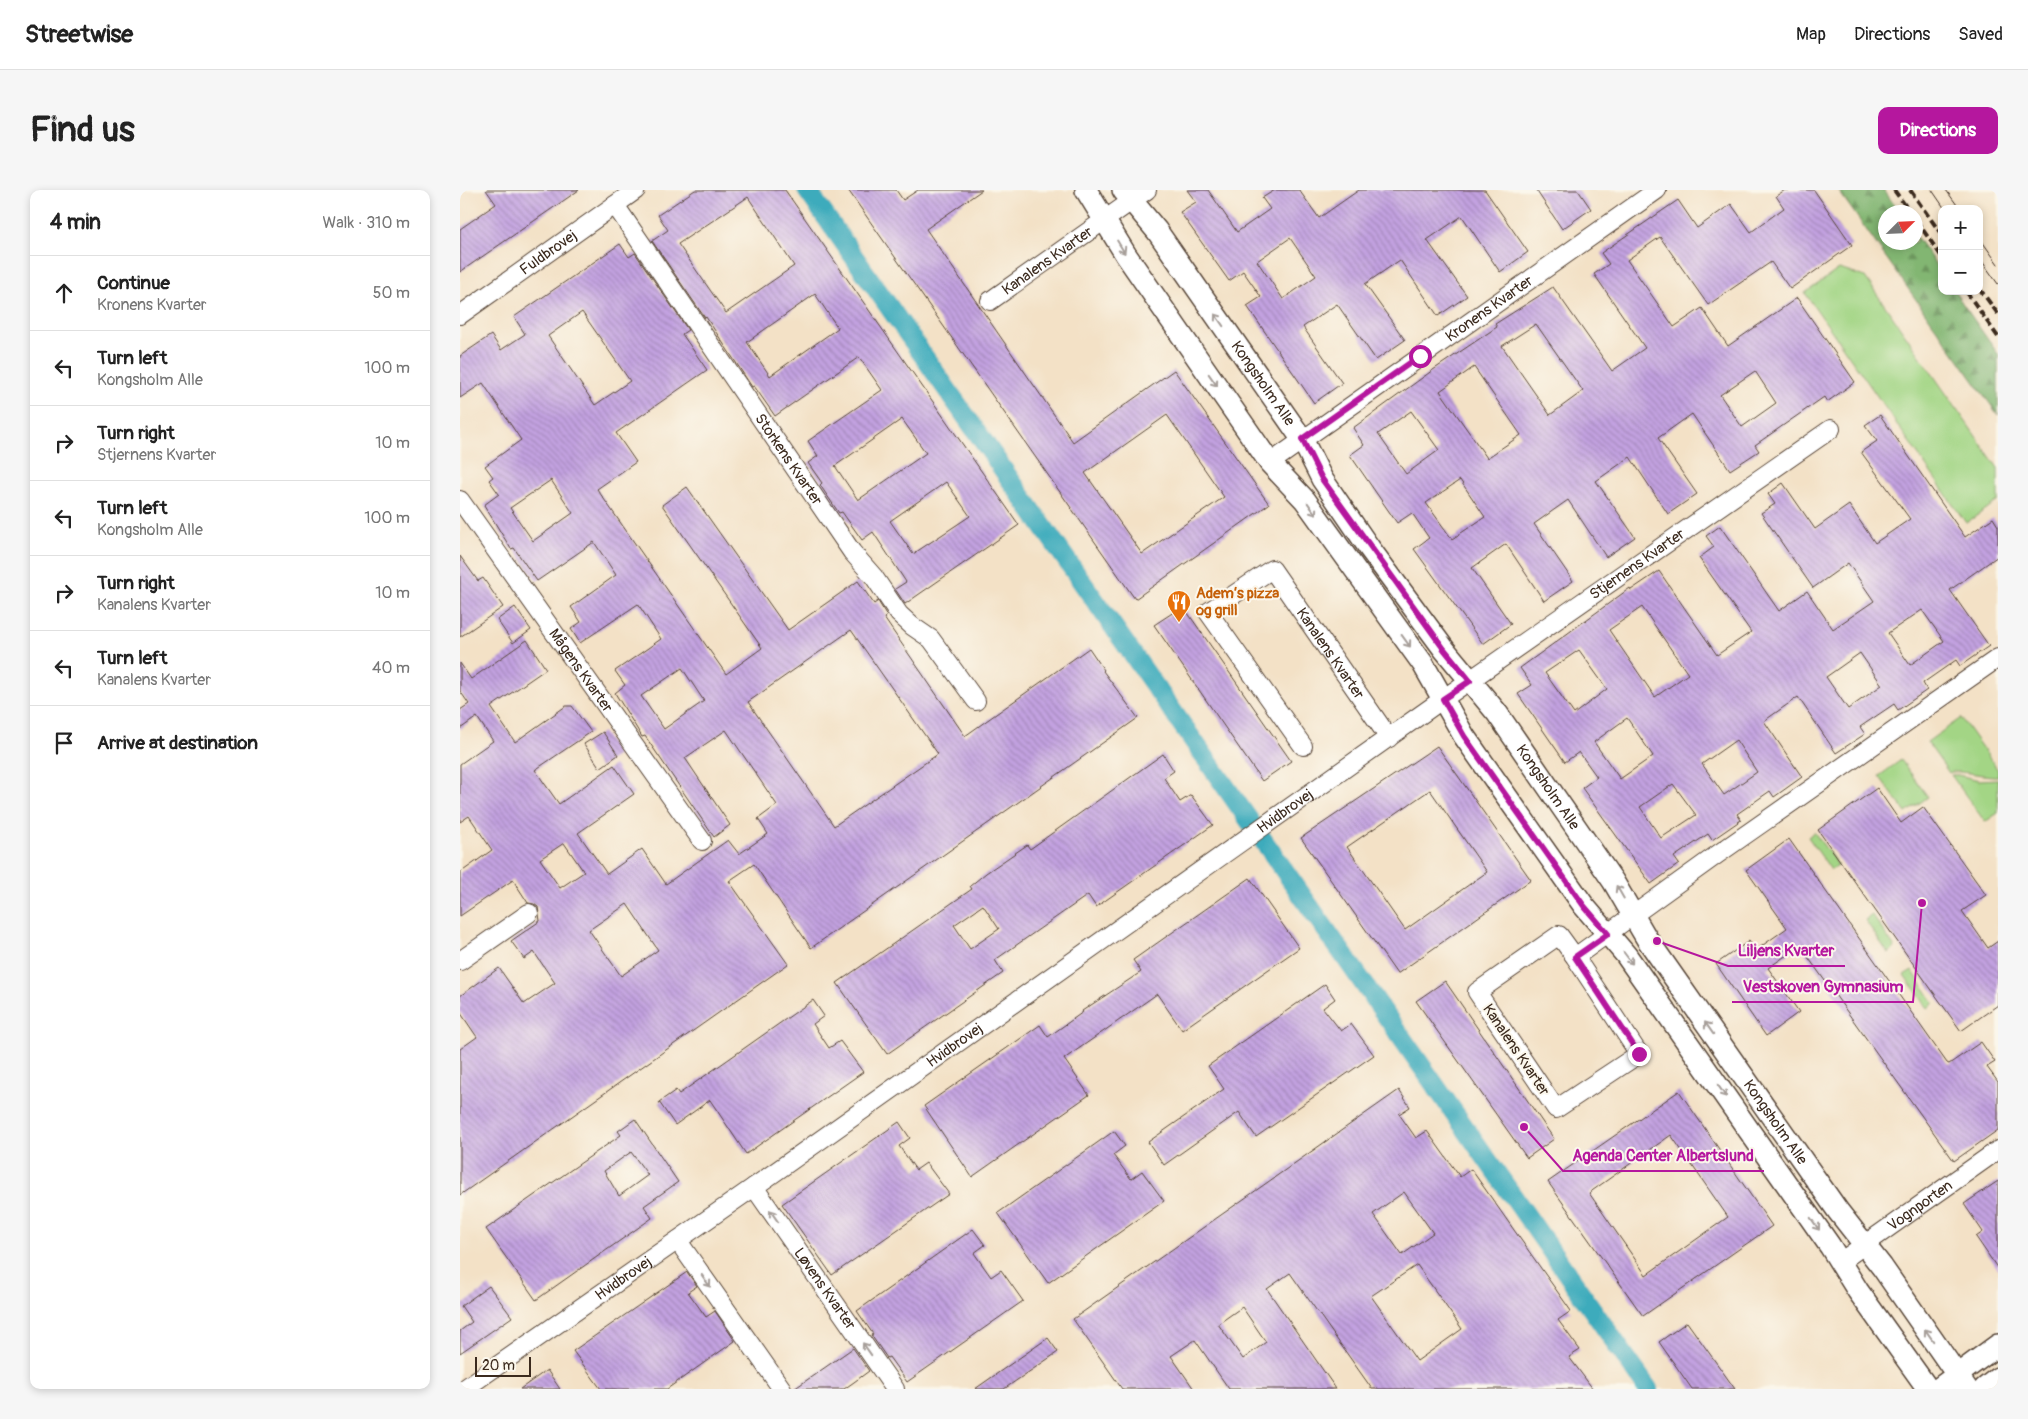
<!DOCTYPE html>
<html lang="en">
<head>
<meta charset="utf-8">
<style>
  body { margin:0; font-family:Pangolin,sans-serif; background:#f6f6f6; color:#222 }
  .controls { position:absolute; right:15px; top:15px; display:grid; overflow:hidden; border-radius:10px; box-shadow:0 2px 8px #0003 }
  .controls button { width:45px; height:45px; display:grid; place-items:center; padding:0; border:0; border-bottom:1px solid #e0e0e0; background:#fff; color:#222; font:25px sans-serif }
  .compass { position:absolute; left:1418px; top:15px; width:45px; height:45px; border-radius:50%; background:#fff; box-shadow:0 2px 8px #0003; rotate:66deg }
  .scale { position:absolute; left:15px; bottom:12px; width:56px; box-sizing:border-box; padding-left:5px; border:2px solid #3b2a1e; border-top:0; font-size:14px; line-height:18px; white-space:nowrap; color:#3b2a1e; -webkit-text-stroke:4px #fbf7ec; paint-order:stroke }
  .stop { position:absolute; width:15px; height:15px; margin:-11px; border:4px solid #b5179e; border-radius:50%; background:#fff }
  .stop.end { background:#b5179e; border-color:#fff; box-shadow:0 1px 5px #0008 }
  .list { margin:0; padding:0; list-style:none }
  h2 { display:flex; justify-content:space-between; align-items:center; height:65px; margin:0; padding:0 20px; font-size:21px }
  h2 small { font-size:16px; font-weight:400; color:#767676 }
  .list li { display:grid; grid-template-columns:32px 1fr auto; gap:15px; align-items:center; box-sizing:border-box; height:75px; padding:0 20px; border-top:1px solid #e0e0e0 }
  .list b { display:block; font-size:19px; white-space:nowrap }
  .list p { margin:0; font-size:16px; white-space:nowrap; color:#767676 }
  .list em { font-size:16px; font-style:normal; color:#767676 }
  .icon { flex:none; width:28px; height:28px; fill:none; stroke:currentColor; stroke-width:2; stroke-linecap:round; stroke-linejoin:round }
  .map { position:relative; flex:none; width:1538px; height:1199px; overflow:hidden; border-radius:10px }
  header { display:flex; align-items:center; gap:30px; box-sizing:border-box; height:70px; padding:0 25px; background:#fff; border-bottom:1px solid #e0e0e0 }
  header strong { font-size:24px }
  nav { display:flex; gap:28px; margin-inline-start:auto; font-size:18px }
  .intro { display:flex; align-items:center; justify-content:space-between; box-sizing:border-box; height:120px; padding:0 30px }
  h1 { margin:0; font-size:35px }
  .button { padding:12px 22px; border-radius:10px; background:#b5179e; color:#fff; font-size:18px; font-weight:700 }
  main { display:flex; gap:30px; padding:0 30px }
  aside { flex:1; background:#fff; border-radius:10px; box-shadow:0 2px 8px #0003 }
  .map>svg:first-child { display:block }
  .green { fill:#a3d585; stroke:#6f8052 }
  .forest { fill:url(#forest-firs); stroke:#5e7048 }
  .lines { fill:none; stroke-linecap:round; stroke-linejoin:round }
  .canal { stroke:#3dabbc; stroke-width:20 }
  .building { fill:url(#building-back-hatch); fill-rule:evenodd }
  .minor-casing { stroke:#574537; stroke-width:20 }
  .tertiary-casing { stroke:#574537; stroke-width:24 }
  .minor { stroke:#fff; stroke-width:18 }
  .tertiary { stroke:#fff; stroke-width:21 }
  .tram { stroke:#3b2a1e; stroke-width:1 }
  .rail { stroke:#3b2a1e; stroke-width:4; stroke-dasharray:8 4; stroke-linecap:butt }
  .oneway { stroke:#a79f9a }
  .route { stroke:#b5179e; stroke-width:6 }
  .labels { text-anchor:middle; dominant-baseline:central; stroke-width:4; stroke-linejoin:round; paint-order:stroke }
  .street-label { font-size:15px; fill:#3b2a1e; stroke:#fbf7ec }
  .food-label { font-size:15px; font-weight:bold; fill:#c56008; stroke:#fbf7ec; text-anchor:start }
  .leader { fill:none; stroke:#b5179e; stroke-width:2 }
  .callout-dot { fill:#b5179e; stroke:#fbf7ec; stroke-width:2 }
  .callout-label { font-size:16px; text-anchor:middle; font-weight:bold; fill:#b5179e; stroke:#fbf7ec; stroke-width:4; stroke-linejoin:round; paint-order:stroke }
</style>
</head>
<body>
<header>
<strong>Streetwise</strong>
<nav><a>Map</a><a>Directions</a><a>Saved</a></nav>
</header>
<div class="intro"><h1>Find us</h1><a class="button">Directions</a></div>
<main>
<aside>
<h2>4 min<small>Walk · 310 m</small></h2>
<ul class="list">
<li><svg class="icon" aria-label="ahead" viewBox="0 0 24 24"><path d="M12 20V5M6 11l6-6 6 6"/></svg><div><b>Continue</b><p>Kronens Kvarter</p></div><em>50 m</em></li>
<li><svg class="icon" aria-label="left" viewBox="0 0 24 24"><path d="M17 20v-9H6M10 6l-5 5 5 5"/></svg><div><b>Turn left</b><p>Kongsholm Alle</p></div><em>100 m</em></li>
<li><svg class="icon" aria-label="right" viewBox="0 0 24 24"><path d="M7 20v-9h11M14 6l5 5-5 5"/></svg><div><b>Turn right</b><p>Stjernens Kvarter</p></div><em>10 m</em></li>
<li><svg class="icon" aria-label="left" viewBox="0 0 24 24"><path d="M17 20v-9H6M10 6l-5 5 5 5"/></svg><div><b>Turn left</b><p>Kongsholm Alle</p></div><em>100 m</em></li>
<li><svg class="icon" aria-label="right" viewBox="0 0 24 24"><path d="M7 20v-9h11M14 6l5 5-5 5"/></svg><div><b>Turn right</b><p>Kanalens Kvarter</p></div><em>10 m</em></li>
<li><svg class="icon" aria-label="left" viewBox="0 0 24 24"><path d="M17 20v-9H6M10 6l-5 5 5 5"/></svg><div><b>Turn left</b><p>Kanalens Kvarter</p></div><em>40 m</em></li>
<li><svg class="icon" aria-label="arrive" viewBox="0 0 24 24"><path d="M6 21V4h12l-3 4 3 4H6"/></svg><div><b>Arrive at destination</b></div></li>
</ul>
</aside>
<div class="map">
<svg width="1538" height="1199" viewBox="0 0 1538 1199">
  <defs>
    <pattern id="forest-firs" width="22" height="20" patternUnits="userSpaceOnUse" patternTransform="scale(1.25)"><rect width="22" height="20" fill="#82b672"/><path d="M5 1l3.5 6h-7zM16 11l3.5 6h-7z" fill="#6c945d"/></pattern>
    <pattern id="building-back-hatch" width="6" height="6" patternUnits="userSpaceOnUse" patternTransform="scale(1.25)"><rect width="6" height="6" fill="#c3a2e1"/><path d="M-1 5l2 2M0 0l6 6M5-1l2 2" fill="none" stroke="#a084b6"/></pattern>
  </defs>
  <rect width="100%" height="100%" fill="#fbf7ec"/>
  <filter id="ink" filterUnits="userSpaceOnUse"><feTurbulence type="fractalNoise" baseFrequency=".02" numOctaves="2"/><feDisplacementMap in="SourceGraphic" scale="10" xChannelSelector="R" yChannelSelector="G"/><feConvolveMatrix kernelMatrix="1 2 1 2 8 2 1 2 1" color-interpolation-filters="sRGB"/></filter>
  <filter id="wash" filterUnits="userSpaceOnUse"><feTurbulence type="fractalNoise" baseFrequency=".0096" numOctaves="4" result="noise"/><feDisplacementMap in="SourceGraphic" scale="20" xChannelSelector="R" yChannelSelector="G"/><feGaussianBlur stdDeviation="1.12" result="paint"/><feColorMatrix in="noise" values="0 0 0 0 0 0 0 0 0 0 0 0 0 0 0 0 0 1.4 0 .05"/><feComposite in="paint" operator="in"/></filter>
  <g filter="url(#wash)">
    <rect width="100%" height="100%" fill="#f3e1c6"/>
    <g class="green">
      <polygon points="1379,79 1405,87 1538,278 1538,311 1506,333 1345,103"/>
      <path d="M1501,528L1538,580V586C1526,587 1496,579 1489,583L1467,552Z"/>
      <polygon points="1441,570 1468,607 1446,623 1419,586"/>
      <polygon points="1491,585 1498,585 1519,590 1538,589 1538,623 1525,632"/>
      <polygon points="1354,642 1378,675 1371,680 1348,647"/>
      <polygon points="1412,725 1435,758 1428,763 1405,730"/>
      <polygon points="1452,780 1474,813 1468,818 1444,785"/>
    </g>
    <polygon class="forest" points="1378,0 1424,0 1439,22 1426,22 1426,52 1456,52 1456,46 1482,83 1482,101 1494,101 1538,164 1538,225"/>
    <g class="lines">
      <polyline class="canal" points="347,0 1188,1199"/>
    </g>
    <g id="blocks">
      <g class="building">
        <polygon points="26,0 119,0 0,82 0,39 36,14"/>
        <path d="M235,0H325L559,335L445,414L435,399L446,392L413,342L402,350L382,322L379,323L360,295L362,293L348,273L358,266L348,251L422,200L399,167L315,226L294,196L292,197L246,127L245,128L192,51L208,40L198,25ZM288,7L334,76L266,123L218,54ZM355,104L378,138L310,186L287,152ZM442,229L466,263L398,310L375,276ZM486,292L510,326L453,364L430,331Z"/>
        <path d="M388,0H436L443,10L458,0H522L466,39L613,252L714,180L809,314L675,409ZM707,225L764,307L682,364L625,283Z"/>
        <path d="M727,0H748L777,42L810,19L802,8L815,0H839L859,28L899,0H1025L1068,62L1040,82L1002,26L967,50L1007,106L978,126L940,70L905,94L945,150L916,170L877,114L843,137L882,193L854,213L787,116L801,107L783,81L769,91L720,22L736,12ZM830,48L856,86L823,109L797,71Z"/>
        <polygon points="1076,0 1118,0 1131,19 1102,39"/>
        <path d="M1325,0H1354L1392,55L1330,99L1311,72L1248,115L1200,47L1167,70L1214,137L1242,118L1268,156L1337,108L1395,192L1367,212L1364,207L1295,255L1299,261L1270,280L1232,224L1198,248L1237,304L1208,324L1170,267L1136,291L1175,347L1146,367L1108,310L1074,334L1113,391L1084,411L1046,354L1012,378L1051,434L1023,454L954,359L969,348L952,323L937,333L890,265L904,255L893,238L973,180L1037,137L1035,134L1093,97L1152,181L1185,158L1134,84L1149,74L1141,63L1218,10L1237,38L1271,14L1291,42L1324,18L1316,6ZM1076,134L1123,201L1090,225L1042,156ZM1014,177L1061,245L1027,268L980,201ZM1295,181L1316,213L1282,237L1260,205ZM951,221L979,260L946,284L918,244ZM1000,290L1025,327L992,349L966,313Z"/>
        <path d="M160,54L169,67L175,63L228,140L222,144L247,180L156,243L176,272L137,299L266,484L302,458L202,315L227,297L328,440L398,391L414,414L418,411L427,426L424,428L505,546L629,458L644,480L643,481L678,528L351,758L294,674L269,691L328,774L0,1005V859L17,847L0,822V806L39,778L64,814L95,793L74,762L64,769L51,751L80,731L78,717L74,714L68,713L53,690L0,726V683L32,660L9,626L0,632V574L33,551L17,527L0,539V520L9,514L0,501V473L11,489L67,450L86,479L31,517L55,552L106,516H112L131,542L75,580L99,614L154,575L174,604L118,643L147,684L182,659L206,694L268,650L279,664L308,644L298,629L317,615L266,540L225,568L270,635L254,647L185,546L182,547L155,503L165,495L155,481L201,449L178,414L120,453L111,439L121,432L111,417L156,385L134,352L77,391L54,358L51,359L24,315L39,304L29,290L33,287L25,276L61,250L23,193L0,208V166L31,145L41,160L65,144L54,127ZM122,122L170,191L135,215L88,146ZM91,290L113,323L73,351L50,318ZM391,440L478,564L374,636L288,512ZM222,478L244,511L204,539L181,506ZM104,653L124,682L100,698L80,669ZM167,714L198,760L161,786L129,740Z"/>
        <path d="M1420,225L1505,347L1533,328L1538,336V366L1490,400L1529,456L1500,476L1496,470L1463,493L1467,500L1438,520L1434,514L1400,537L1405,544L1376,563L1338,507L1304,531L1342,587L1314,607L1310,601L1277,624L1281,630L1252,650L1248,644L1214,667L1219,674L1191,694L1122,598L1137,587L1119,562L1105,572L1058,504L1072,495L1060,478L1170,398L1171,400L1199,381L1257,465L1291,442L1239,368L1254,357L1246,346L1260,336L1319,421L1347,401L1373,439L1414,411L1388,373L1353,398L1301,323L1315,314L1308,304L1323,293L1355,339L1389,315L1415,353L1450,329L1401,262L1417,251L1405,235ZM1182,417L1228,484L1195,507L1149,440ZM1462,420L1484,451L1450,475L1428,443ZM1119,460L1147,499L1114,524L1085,483ZM1400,463L1422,495L1388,519L1366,487ZM1167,528L1193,566L1160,589L1134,552ZM1276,550L1297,582L1264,605L1242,574ZM1213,594L1236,625L1201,648L1180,617Z"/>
        <polygon points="0,366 18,391 23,388 43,417 0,447"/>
        <polygon points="723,416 831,571 802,591 694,435"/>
        <polygon points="55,417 71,440 53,453 37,430"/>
        <polygon points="143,542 158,565 140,578 124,554"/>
        <path d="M977,556L1071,690L937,784L841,648ZM970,600L1027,682L945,740L887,657Z"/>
        <path d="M703,564L714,581L704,588L720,612L731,605L753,635L636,717L628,705L535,770L543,783L427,864L377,793L512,699L510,696L526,683L567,655L570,659ZM523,715L539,739L510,759L494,735Z"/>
        <polygon points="1417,598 1441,633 1463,617 1526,705 1502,721 1528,758 1538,751 1538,815 1501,841 1358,640"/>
        <polygon points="1329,649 1487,873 1489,874 1521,852 1535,872 1527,877 1538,892 1538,940 1494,971 1340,756 1308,778 1339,822 1306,846 1256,774 1289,751 1296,760 1327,738 1286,680"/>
        <polygon points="790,688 839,758 722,840 697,804 604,869 629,905 512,987 464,916 580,835 588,847 623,822 622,821 681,782 673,770"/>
        <polygon points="985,791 1094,949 1067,968 956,811"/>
        <polygon points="865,794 875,809 863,818 881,841 891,834 914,865 796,947 779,922 704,975 688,952 764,899 748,876"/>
        <polygon points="353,810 364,826 353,834 369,858 380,851 403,882 286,964 250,910 215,935 199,912 216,900 219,904"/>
        <path d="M939,900L950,917L939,924L956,948L967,941L1000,987L1011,979L1111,1121L1098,1130L1120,1160L1109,1167L1133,1199H912L830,1083L807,1099L876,1199H769L735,1150L711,1166L734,1199H662L613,1129ZM944,1002L973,1043L942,1065L913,1024ZM957,1075L1002,1139L957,1171L911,1106ZM782,1117L806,1152L783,1169L758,1134Z"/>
        <path d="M1219,901L1312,1036L1183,1126L1088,992ZM1211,945L1268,1027L1186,1085L1129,1003Z"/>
        <path d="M175,929L218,992L184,1016L192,1028L76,1110L26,1039L161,945L158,941ZM171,962L188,985L159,1006L144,981Z"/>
        <polygon points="439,932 450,948 439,956 456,980 466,973 489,1004 372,1085 322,1014"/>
        <polygon points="654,941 665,956 653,965 671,989 682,981 704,1011 588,1093 538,1023"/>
        <polygon points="1538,991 1538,1079 1516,1047 1523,1042 1504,1014"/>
        <polygon points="513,1039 525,1055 514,1063 531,1087 541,1080 563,1111 447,1192 429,1167 427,1168 411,1145 413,1144 397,1121"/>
        <polygon points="227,1082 237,1096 228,1102 246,1127 255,1121 275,1151 207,1199 141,1199 113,1161"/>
        <polygon points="29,1096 52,1127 0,1163 0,1141 12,1132 1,1116"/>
        <polygon points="1227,1132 1275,1199 1232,1199 1199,1152"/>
        <polygon points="588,1148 598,1162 544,1199 515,1199"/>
        <polygon points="393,1158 409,1181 394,1192 384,1199 334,1199"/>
        <polygon points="87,1180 100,1199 60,1199"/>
      </g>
    </g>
  </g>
  <g filter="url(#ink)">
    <use href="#blocks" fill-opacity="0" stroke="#574537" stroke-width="1"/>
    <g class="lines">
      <g class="minor-casing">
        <g id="minor">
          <path id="s1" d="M155,15L392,362L414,387L439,424L452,436L471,449L516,511"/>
          <path id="s2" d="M530,111L687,0"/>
          <path id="s3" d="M0,125L176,0"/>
          <path id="s4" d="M810,273L1197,0"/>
          <path id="s5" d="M0,310L242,651"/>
          <path id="s6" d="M843,556L748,422L812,379L929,548"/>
          <polyline points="1115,767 1179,864 1096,919 1017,802 1099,745 1115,767 1258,664 1538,468"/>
          <polyline points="0,771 69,723"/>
          <path id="s7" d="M294,997L435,1199"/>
          <polyline points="218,1051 322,1199"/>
          <path id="s8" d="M1380,1072L1538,960"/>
          <path id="s9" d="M4,1199L294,997L983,509L1371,239"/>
        </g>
      </g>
      <g class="tertiary-casing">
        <g id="tertiary">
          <polyline points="626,0 666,65 810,273 845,310 963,474 1004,546 1124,716 1166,765 1370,1056 1398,1101 1468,1199"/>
          <path id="s10" d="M663,0L697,41L842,249L862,289L910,359L984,459L1037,523L1153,691L1187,749L1378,1021L1422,1077L1507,1199"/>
          <polyline points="1478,1199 1538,1155"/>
          <polyline points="1524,1199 1538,1188"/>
        </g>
      </g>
      <use href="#minor" class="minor"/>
      <use href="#tertiary" class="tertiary"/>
      <g class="tram">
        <polyline points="1472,0 1485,19"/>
        <polyline points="1486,0 1500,19"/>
        <polyline points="1519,47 1538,74"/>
        <polyline points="1519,67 1538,94"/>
      </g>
      <g class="rail">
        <polyline points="1434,0 1450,22"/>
        <polyline points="1450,0 1482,45"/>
        <polyline points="1456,30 1482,67"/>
        <polyline points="1519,98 1538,124"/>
        <polyline points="1506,101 1538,147"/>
      </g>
    </g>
    <defs><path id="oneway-shaft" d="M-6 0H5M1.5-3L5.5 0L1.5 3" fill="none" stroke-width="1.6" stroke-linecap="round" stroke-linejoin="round" transform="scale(1.25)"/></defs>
    <g class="oneway">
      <use href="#oneway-shaft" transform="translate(661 57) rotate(59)"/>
      <use href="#oneway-shaft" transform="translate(759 130) rotate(-125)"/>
      <use href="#oneway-shaft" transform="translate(753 190) rotate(55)"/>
      <use href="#oneway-shaft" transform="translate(852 319) rotate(55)"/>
      <use href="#oneway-shaft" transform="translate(946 451) rotate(54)"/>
      <use href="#oneway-shaft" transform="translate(1160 702) rotate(-120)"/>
      <use href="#oneway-shaft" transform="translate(1168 768) rotate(53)"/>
      <use href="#oneway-shaft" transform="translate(1249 838) rotate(-125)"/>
      <use href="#oneway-shaft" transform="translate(1262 901) rotate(55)"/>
      <use href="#oneway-shaft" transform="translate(314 1026) rotate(-125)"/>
      <use href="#oneway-shaft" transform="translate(1355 1034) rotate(55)"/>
      <use href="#oneway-shaft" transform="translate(246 1091) rotate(55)"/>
      <use href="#oneway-shaft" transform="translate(1469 1145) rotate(-125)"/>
      <use href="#oneway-shaft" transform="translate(407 1159) rotate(-125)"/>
    </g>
  </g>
  <g class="lines" filter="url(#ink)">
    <polyline class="route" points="960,166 842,249 862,289 984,459 1010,491 983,509 1004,546 1124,716 1148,744 1115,767 1179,864"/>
  </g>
  <defs>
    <g id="restaurant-pin" transform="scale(1.25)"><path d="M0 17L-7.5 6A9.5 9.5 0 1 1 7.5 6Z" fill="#e8710a" stroke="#fbf7ec"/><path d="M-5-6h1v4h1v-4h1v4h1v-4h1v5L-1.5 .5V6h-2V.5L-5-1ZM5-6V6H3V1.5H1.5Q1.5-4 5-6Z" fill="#fff"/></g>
  </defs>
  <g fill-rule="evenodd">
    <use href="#restaurant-pin" x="719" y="412"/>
  </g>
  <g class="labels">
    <g class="street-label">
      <text stroke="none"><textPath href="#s3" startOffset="108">Fuldbrovej</textPath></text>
      <text stroke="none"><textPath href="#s2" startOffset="70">Kanalens Kvarter</textPath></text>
      <text stroke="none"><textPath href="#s4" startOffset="268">Kronens Kvarter</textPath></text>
      <text stroke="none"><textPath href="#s10" startOffset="239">Kongsholm Alle</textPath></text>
      <text stroke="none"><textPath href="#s1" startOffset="308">Storkens Kvarter</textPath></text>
      <text stroke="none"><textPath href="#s9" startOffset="1434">Stjernens Kvarter</textPath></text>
      <text stroke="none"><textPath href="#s6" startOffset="344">Kanalens Kvarter</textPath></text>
      <text stroke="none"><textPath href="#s5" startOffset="209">Mågens Kvarter</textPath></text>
      <text stroke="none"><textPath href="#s10" startOffset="734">Kongsholm Alle</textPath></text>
      <text stroke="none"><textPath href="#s9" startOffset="1004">Hvidbrovej</textPath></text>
      <text stroke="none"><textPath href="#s9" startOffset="599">Hvidbrovej</textPath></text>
      <text transform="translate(1056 860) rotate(56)">Kanalens Kvarter</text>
      <text stroke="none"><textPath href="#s10" startOffset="1139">Kongsholm Alle</textPath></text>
      <text stroke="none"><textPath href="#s8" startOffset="98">Vognporten</textPath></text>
      <text stroke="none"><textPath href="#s9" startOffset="194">Hvidbrovej</textPath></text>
      <text stroke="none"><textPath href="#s7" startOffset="124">Løvens Kvarter</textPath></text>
    </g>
    <g class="food-label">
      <text x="736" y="403">Adem’s pizza<tspan x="736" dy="17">og grill</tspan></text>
    </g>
  </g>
  <path class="leader" d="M1197 751L1268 776H1385M1462 713L1453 812H1272M1064 937L1103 981H1304"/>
  <g class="callout-dot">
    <circle cx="1197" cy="751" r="5"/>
    <circle cx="1462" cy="713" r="5"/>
    <circle cx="1064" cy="937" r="5"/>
  </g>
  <g class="callout-label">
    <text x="1326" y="766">Liljens Kvarter</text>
    <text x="1363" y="802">Vestskoven Gymnasium</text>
    <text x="1203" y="971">Agenda Center Albertslund</text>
  </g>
</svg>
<div class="controls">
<button>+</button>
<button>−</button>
</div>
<svg class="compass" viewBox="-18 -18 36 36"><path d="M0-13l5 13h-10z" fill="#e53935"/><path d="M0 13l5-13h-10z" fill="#767676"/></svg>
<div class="scale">20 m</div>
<div class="stop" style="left:960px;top:166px"></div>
<div class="stop end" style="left:1179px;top:864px"></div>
</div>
</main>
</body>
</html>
